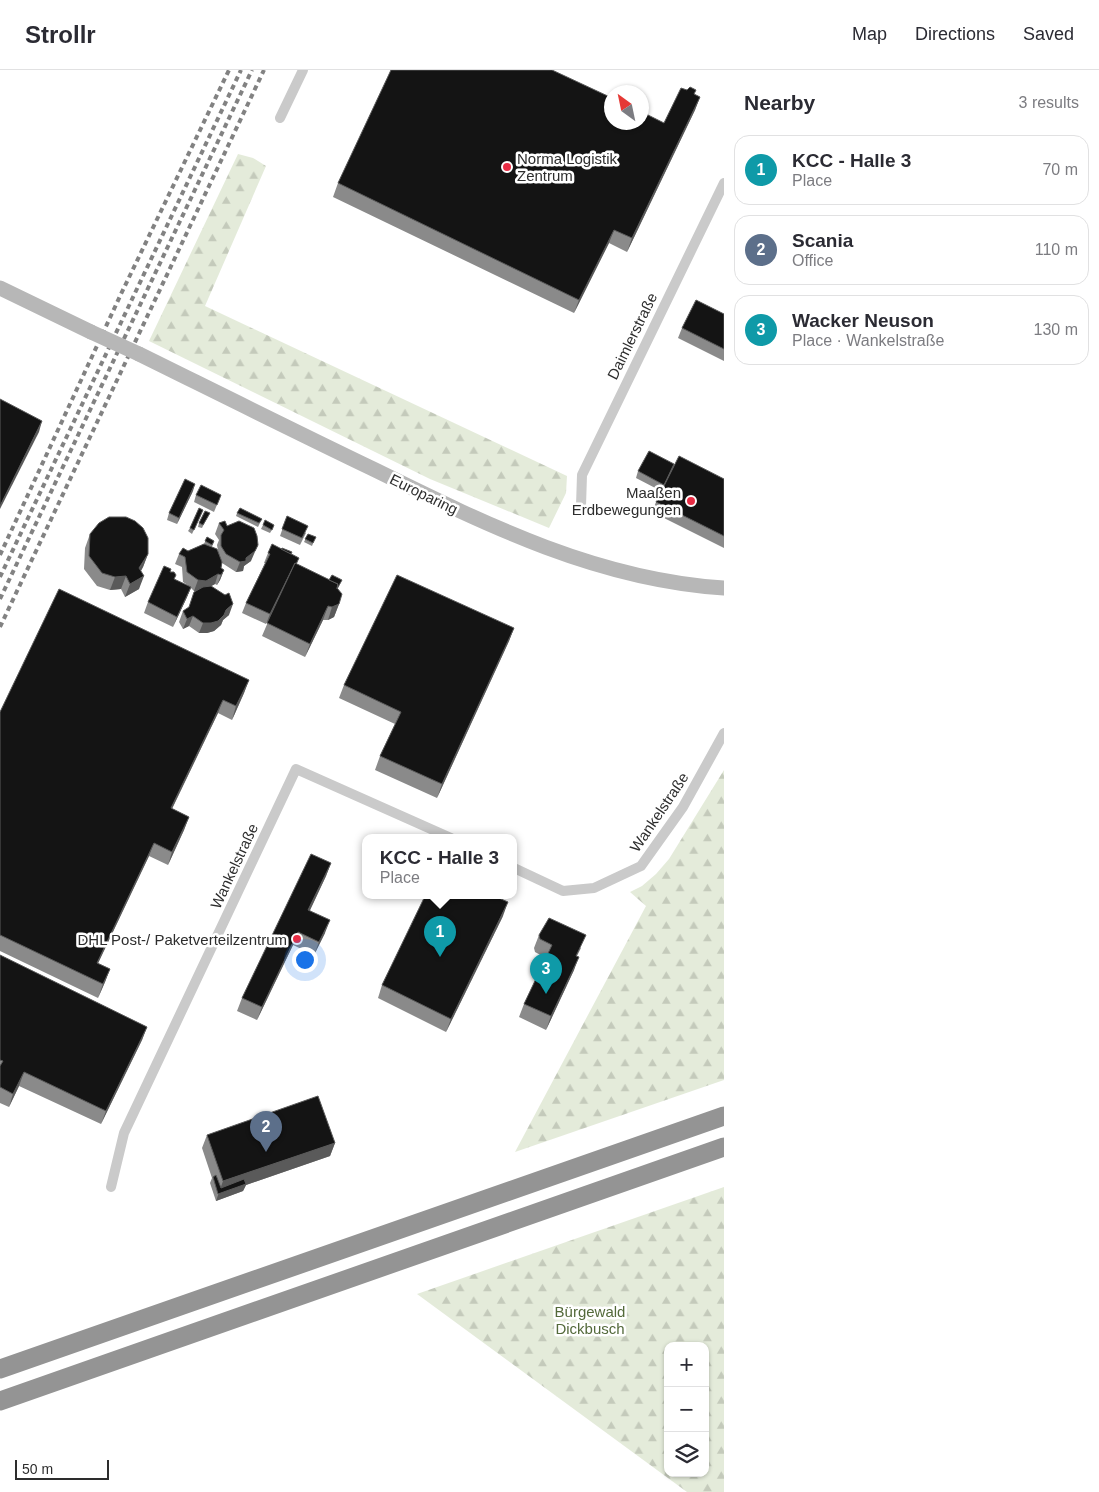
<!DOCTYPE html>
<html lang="en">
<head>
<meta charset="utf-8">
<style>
  body { margin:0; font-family:Helvetica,sans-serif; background:#f2f2f3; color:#2b2b33 }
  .controls { position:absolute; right:15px; bottom:15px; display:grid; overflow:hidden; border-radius:10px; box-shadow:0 1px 4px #0004 }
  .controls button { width:45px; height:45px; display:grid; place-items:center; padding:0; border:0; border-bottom:1px solid #e1e1e2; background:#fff; color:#2b2b33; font:25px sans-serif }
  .compass { position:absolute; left:604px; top:15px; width:45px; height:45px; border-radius:50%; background:#fff; box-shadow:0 1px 4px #0004; rotate:327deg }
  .scale { position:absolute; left:15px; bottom:12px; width:94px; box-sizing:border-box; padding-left:5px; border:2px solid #2d2d2d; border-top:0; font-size:14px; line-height:18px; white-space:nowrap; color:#2d2d2d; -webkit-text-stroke:4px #fff; paint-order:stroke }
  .you { position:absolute; left:304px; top:889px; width:18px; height:18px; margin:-12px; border:4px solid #fff; border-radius:50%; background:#1a73e8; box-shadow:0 0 0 8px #1a73e833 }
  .badge { display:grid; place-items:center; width:32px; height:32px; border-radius:50%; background:#d93025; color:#fff; font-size:16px; font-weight:700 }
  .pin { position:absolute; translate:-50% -41px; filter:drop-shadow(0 1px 2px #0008) }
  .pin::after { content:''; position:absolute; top:26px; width:18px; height:15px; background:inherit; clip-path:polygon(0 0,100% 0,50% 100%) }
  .popup { position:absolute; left:362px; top:764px; width:155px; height:65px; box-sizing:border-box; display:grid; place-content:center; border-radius:10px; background:#fff; filter:drop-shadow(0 1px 4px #0005); font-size:16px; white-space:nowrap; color:#7c7c81 }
  .popup b { font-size:19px; color:#2b2b33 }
  .popup::after { content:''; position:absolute; left:50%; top:100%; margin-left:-10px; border:10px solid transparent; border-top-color:#fff }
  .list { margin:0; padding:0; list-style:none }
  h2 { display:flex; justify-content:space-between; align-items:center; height:65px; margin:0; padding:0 20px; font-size:21px }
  h2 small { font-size:16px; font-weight:400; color:#7c7c81 }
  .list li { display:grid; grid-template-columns:32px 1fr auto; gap:15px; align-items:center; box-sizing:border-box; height:70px; margin:0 10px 10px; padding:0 10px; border:1px solid #e1e1e2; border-radius:15px }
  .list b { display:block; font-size:19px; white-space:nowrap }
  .list p { margin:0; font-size:16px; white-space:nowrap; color:#7c7c81 }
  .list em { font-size:16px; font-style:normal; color:#7c7c81 }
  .icon { flex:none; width:28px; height:28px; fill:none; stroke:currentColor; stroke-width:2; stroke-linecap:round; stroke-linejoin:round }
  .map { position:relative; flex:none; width:724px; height:1422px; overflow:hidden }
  header { display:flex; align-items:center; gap:30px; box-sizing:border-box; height:70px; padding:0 25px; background:#fff; border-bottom:1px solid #e1e1e2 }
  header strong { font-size:24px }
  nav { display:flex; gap:28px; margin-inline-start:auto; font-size:18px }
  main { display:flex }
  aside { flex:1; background:#fff }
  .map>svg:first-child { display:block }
  .forest { fill:url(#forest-firs); fill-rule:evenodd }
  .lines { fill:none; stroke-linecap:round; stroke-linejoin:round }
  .street { stroke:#cacaca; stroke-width:10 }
  .secondary { stroke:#b7b7b7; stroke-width:15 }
  .highway { stroke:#949494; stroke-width:19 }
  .rail { stroke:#828282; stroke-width:4; stroke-dasharray:5 4; stroke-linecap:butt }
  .secondary-bridge { stroke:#b7b7b7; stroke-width:15 }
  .wall { fill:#8a8a8a }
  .shaded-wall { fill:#5a5a5a }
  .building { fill:#141414; stroke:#5a5a5a }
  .poi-dot { fill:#e82c44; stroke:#fff; stroke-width:2 }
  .labels { text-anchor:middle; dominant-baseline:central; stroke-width:5; stroke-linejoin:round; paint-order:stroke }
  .poi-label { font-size:15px; fill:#2d2d2d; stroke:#fff; text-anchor:end }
  .street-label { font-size:15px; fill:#2d2d2d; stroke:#fff }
  .park-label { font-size:15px; fill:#53693a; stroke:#fff }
</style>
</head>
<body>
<header>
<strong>Strollr</strong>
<nav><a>Map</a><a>Directions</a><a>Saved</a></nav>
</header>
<main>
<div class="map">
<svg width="724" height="1422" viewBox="0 0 724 1422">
  <defs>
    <pattern id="forest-firs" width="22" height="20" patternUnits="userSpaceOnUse" patternTransform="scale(1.25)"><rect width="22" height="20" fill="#e4ebda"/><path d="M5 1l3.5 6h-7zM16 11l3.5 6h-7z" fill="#c4cabb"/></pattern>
  </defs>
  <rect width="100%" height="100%" fill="#fff"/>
  <g class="forest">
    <polygon points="238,84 253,88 266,96 205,236 567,406 566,423 549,458 430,409 149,271"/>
    <polygon points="724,700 724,1010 515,1082 646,836 630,822 642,816 656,804 669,789"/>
    <path d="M724,1117V1422H687L417,1224ZM668,1276H705V1403H668Z"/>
  </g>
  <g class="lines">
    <g class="street">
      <polyline points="280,48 303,0"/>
      <polyline points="581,436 582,405 724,113"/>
      <polyline points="514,798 563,821 594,818 641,796 683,737 724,663"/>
      <polyline points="111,1117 124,1063 296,699 451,768"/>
    </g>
    <g class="secondary">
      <polyline points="0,218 91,262"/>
      <path d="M139,284C216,322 292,360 369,397C483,453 596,510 724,518"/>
    </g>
    <g class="highway">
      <polyline points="0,1299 724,1046"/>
      <polyline points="0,1331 724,1077"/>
    </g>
    <g class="rail">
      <polyline points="0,485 121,224 229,0"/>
      <polyline points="0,507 241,0"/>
      <polyline points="0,529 252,0"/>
      <polyline points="0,557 264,0"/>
    </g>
    <polyline class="secondary-bridge" points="91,262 139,284"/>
  </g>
  <g class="wall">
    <polygon points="700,27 695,40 627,182 609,173 574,243 333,127 338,113 664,53"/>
    <polygon points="724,244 724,291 678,268 682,258"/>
    <polygon points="674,394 724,409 724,478 652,442 656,432 661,421 636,408 638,401"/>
    <polygon points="193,421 177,454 167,450 169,443"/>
    <polygon points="196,425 221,425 214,442 194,432"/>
    <polygon points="203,440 192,464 188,461 190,458"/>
    <polygon points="237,443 262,449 258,457 236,446"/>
    <polygon points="208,446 202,458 198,457 199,453"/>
    <polygon points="287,446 306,463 300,475 280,466"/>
    <polygon points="219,453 227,456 251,491 244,496 243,501 236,502 222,493 221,498 224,500 220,510 217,515 215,514 211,516 229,545 223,550 221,555 214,561 207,563 199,563 189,556 183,559 179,552 183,541 189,538 196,521 194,521 191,518 187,527 173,557 144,543 148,532 171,499 171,502 174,509 189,516 183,512 182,497 175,494 179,484 188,481 204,474 207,467 214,471 212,477 218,481 217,475 219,470 215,464"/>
    <polygon points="263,455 273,458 270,463 261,459"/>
    <polygon points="90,464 148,484 143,497 141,501 139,519 125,527 121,519 110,520 97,516 84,499 85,478"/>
    <polygon points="308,464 314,471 312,476 304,472"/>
    <polygon points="268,483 291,484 297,494 338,519 339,534 334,547 328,550 323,550 305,587 262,566 271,545 266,554 242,543 246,533 265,493 264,493"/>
    <polygon points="514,558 509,571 437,728 375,700 380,686 395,654 339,628 344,615"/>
    <polygon points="249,610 244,623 232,650 218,643 172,739 189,747 184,760 168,795 149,786 98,893 110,899 105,912 98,928 0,881 0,642"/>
    <polygon points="331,793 326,806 310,840 325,863 314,885 293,875 257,950 237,941 242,928"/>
    <polygon points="503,846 446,962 378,928 382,915"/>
    <polygon points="539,865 581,878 577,886 574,900 546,960 519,947 524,934 546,888 535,882 534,878"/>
    <polygon points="0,885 147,957 142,970 101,1054 19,1016 9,1037 0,1033"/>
    <polygon points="207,1065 335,1073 330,1086 246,1115 243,1121 216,1131 210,1113 212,1108 202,1078"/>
  </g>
  <g class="shaded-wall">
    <polygon points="700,27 695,40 627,182 632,168"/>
    <polygon points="614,160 609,173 574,243 579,230"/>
    <polygon points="42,351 39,362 0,439 0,436"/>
    <polygon points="195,414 193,421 177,454 179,448"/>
    <polygon points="258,475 251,491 244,496 243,501 236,502 240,492 246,488"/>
    <polygon points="148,484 143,497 135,511 144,506 139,519 125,527 130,514"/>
    <polygon points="299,488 295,498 266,554 270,544"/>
    <polygon points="224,500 220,510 217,515 221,505"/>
    <polygon points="218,504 215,514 203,521 194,521 198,510"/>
    <polygon points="126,506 121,519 110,520 115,507"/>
    <polygon points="191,517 187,527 173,557 177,547"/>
    <polygon points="233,534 229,545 223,550 221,555 214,561 207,563 199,563 203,553 226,540"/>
    <polygon points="339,534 334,547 328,550 332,537"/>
    <polygon points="328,536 323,550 305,587 310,574"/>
    <polygon points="193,546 189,556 183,559 187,549"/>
    <polygon points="514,558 509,571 437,728 442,714"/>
    <polygon points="249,610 244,623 232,650 236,636"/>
    <polygon points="223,630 218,643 166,751 171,738"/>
    <polygon points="189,747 184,760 168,795 172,782"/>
    <polygon points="154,773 149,786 92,906 97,893"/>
    <polygon points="331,793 326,806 304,853 308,840"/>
    <polygon points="508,832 503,846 446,962 451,949"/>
    <polygon points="330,850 325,863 314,885 319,872"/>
    <polygon points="298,862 293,875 257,950 262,937"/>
    <polygon points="579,887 574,900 546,960 551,946"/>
    <polygon points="110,899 105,912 98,928 103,914"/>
    <polygon points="147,957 142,970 101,1054 106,1041"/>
    <polygon points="24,1002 19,1016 9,1037 13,1024"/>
    <polygon points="335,1073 330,1086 246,1115 243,1121 216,1131 223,1111"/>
  </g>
  <g class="building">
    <polygon points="391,0 552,0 612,28 612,52 642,52 642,42 664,53 681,18 687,20 690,17 696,20 694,24 700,27 632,168 614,160 579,230 338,113"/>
    <polygon points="696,230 724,244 724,279 682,258"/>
    <polygon points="0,329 42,351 0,436"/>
    <polygon points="649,381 674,394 664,415 638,401"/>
    <polygon points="679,386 724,409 724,466 656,432"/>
    <polygon points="185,409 195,414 179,448 169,443"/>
    <polygon points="201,415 221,425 217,435 196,425"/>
    <polygon points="199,438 203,440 194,460 190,458"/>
    <polygon points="240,438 262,449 259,453 237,443"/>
    <polygon points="205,441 210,443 203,455 199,453"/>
    <polygon points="287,446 308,456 302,468 282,459"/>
    <polygon points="109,447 126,447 135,451 143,458 148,468 148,484 139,498 144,506 130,514 126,506 115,507 102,503 89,486 90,464 99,453"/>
    <polygon points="265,450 274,455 272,460 263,455"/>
    <polygon points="225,451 227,456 239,451 254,458 257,466 258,475 255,481 246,488 246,491 240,492 226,484 221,476 221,465 224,460 219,453"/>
    <polygon points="308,464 316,467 313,473 305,469"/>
    <polygon points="207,467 214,471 212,475 205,471"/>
    <polygon points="204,474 217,479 222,492 221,498 224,500 221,505 218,504 206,511 198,510 187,502 185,487 179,484 183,478 188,481"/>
    <polygon points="272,474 299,488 296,494 295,493 270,544 246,533 270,484 268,483"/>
    <polygon points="282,478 292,482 291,484 281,479"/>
    <polygon points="295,493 338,514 337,518 342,524 339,534 332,537 328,536 310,574 267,553"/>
    <polygon points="164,496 171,499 170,502 174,502 176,505 174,509 191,517 177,547 148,532"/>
    <polygon points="332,505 342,510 337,519 338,514 329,510"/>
    <polygon points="397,505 514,558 442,714 380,686 401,642 344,615"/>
    <polygon points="211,516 225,525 229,523 233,534 226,540 224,545 218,551 211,553 203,553 193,546 187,549 183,541 189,537 194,522 203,517"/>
    <polygon points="59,519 249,610 236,636 223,630 171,738 189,747 172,782 154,773 97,893 110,899 103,914 0,865 0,642"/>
    <polygon points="311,784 331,793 308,840 330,850 319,872 298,862 262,937 242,928"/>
    <polygon points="425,826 494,826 508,832 451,949 382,915"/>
    <polygon points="549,848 586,865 576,886 579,887 551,946 524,934 552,875 540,869 539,865"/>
    <polygon points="0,885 147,957 106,1041 24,1002 13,1024 0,1017 0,996 3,991 0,990"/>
    <polygon points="318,1026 335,1073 223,1111 207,1065"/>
    <polygon points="216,1105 221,1118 244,1109 246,1114 218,1124 213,1107"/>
  </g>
  <g class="poi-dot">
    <circle cx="507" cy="97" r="5"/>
    <circle cx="691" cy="431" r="5"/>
    <circle cx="297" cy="869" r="5"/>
  </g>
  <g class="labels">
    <g class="poi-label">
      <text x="517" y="88" text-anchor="start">Norma Logistik<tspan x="517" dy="17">Zentrum</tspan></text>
      <text x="681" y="422">Maaßen<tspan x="681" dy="17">Erdbewegungen</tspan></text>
      <text x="287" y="869">DHL Post-/ Paketverteilzentrum</text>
    </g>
    <g class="street-label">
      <text transform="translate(632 266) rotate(-64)">Daimlerstraße</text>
      <text transform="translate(424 424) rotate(26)">Europaring</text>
      <text transform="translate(659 742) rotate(-56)">Wankelstraße</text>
      <text transform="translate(234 796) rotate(-65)">Wankelstraße</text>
    </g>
    <g class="park-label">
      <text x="590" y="1241">Bürgewald<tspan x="590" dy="17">Dickbusch</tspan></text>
    </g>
  </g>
</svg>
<div class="controls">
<button>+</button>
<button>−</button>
<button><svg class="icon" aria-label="layers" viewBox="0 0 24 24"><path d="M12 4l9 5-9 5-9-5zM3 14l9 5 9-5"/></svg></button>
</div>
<svg class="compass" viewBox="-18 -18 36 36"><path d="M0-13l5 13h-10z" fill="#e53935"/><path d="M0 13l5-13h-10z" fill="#7c7c81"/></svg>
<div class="scale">50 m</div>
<div class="you"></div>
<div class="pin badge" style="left:440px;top:887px;background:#0f9aa8">1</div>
<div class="popup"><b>KCC - Halle 3</b>Place</div>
<div class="pin badge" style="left:266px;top:1082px;background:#5c6f8a">2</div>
<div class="pin badge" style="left:546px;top:924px;background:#0f9aa8">3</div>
</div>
<aside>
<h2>Nearby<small>3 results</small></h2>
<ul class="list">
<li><span class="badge" style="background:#0f9aa8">1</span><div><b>KCC - Halle 3</b><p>Place</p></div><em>70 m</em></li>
<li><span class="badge" style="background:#5c6f8a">2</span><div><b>Scania</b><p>Office</p></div><em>110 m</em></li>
<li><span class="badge" style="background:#0f9aa8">3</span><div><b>Wacker Neuson</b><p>Place · Wankelstraße</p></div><em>130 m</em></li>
</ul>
</aside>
</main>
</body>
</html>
